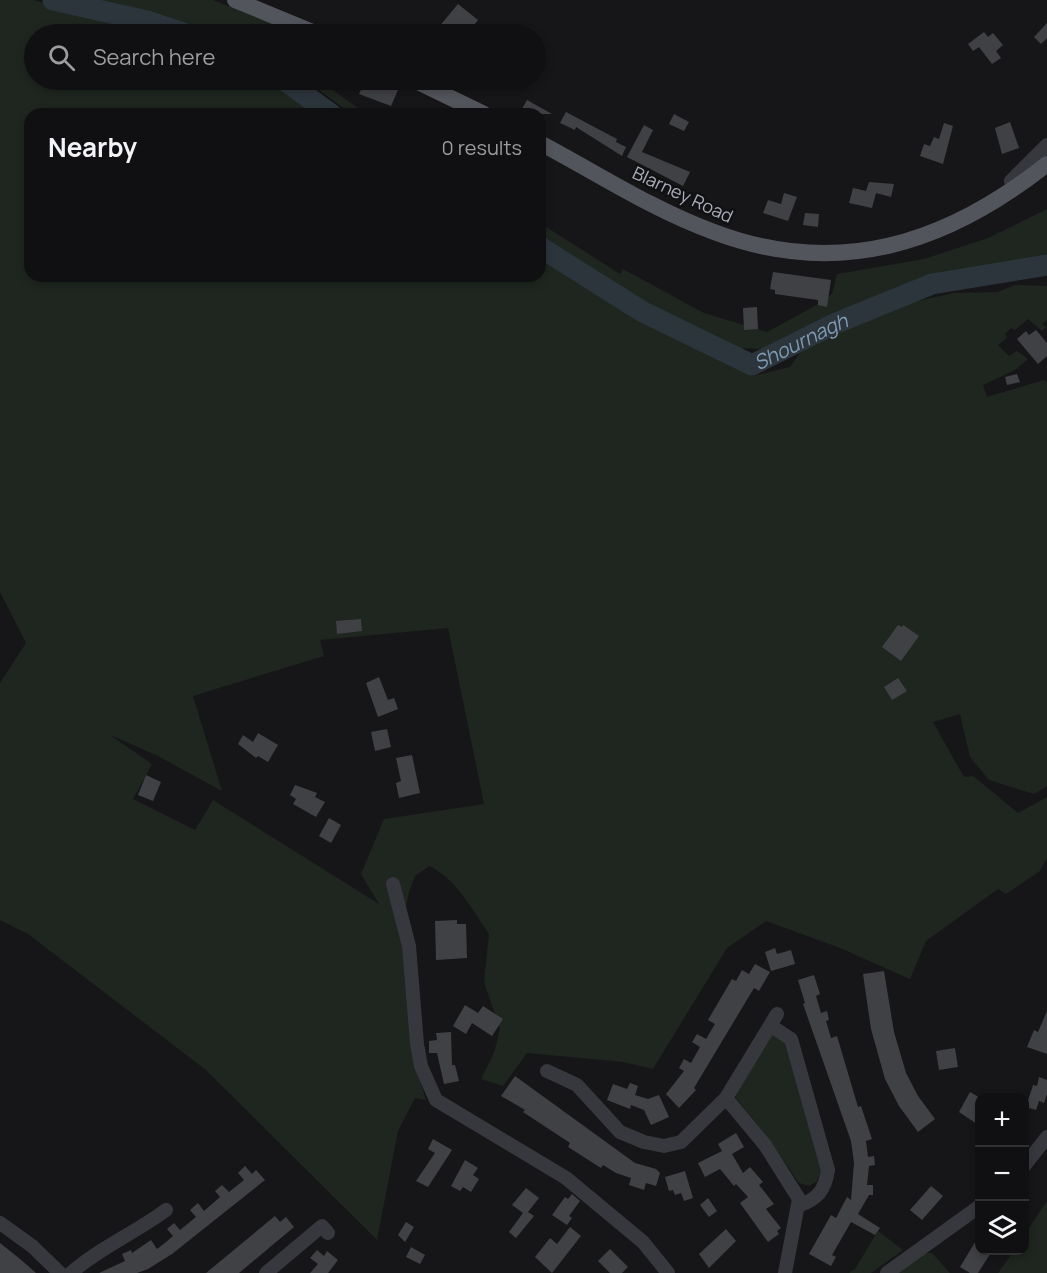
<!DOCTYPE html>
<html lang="en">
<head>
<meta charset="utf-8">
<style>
  body { margin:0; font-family:Manrope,sans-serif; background:#1e1e20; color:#f1f3f6 }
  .controls { position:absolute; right:18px; bottom:18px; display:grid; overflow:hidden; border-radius:12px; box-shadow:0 3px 9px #0003 }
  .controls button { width:54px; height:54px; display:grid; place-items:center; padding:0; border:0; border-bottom:2px solid #303032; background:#101012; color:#f1f3f6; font:30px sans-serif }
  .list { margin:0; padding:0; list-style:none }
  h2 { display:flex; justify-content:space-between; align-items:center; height:78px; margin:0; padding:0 24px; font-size:26px }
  h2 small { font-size:20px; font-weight:400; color:#9c9d9f }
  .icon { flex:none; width:33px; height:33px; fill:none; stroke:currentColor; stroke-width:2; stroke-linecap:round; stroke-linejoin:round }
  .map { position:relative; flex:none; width:1047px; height:1273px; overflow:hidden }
  .search { position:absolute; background:#101012; box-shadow:0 3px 9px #0003; left:24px; top:24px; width:522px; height:66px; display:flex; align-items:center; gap:15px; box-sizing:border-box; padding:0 21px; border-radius:33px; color:#9c9d9f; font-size:22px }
  .panel { position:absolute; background:#101012; box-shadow:0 3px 9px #0003; left:24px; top:108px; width:522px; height:174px; border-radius:18px }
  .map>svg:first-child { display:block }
  .green { fill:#1e261f; fill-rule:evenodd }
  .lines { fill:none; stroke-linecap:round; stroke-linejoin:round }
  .river { stroke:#2c353c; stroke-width:21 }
  .building { fill:#404145 }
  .minor { stroke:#37383d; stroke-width:14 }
  .major { stroke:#53555c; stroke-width:16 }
  .labels { text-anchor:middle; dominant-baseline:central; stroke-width:5; stroke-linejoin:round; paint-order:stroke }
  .street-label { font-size:18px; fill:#a8adb8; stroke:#111113 }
  .water-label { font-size:20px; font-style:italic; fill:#7f9bb3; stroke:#111113 }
</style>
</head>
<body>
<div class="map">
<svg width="1047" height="1273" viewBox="0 0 1047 1273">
  <rect width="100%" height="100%" fill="#161618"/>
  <g class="green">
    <path d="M0,0H33L163,34H82L50,25L73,34H34V80H274L325,114H30V276H540V223L620,274L623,269L704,313L767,332L813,307L832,294L837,274L924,259L988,238L1047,209V259L927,281L873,301L764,349L735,348L718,337L753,376L790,367L804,347L909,303L953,293L997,292L1016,285L1047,286V320L1042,324L1046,327L1042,331L1028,319L1015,330L1011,328L1005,334L1007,338L998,345L1009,356L1017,351L1028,359L1015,370L983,385L987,397L1044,380L1047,382V786L1034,794L989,780L970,757L960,714L933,722L964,777L973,776L1018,813L1047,797V858L1040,871L1006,894L998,889L926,941L910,979L840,948L766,921L727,948L653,1069L623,1062L527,1053L503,1086L481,1079L494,1053L500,1029L484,982L489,934C473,911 455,877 429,866L415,876L409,892L401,932L411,1050L426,1100L415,1098L398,1131L377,1240L206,1070L28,934L0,920V683L26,643L0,592ZM448,628L484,804L384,819L361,874L379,904L213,800L195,830L133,799L152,764L110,735L158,756L222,791L193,696L324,656L320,640Z"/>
    <polygon points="64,0 213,0 299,34 199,34 154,19"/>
    <polygon points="306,80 332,80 330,88 366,114 351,114"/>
    <polygon points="772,1034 783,1037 822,1170 817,1181 809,1186 799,1183 765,1134 736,1098 737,1086"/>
    <polygon points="1047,1201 1047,1273 998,1273 1014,1251 1024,1250 1025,1234"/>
    <polygon points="878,1231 903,1250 871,1273 849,1273 855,1269"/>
    <polygon points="924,1253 932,1253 950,1273 899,1273"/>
  </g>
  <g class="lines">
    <g class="river">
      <polyline points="53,0 147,21 186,34"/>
      <polyline points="284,80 331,114"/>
      <path id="s1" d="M540,247L643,312L752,365L834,324L932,284L1047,265"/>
    </g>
  </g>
  <g class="building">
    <polygon points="458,4 478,20 467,34 433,34"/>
    <polygon points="1047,23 1047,38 1041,44 1034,37"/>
    <polygon points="984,32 988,37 993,33 1003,45 996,51 1001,58 992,64 979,47 973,51 968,44"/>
    <polygon points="356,80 376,80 398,90 391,106 359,94 361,90 353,86"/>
    <polygon points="527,100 552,114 519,114"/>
    <polygon points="566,112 617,139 616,142 626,147 622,156 576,127 575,130 560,123"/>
    <polygon points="674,114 689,122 684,131 669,124"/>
    <polygon points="1010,122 1019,148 1002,154 995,128"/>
    <polygon points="944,123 953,126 943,164 920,156 924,144 930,146 934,137 939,139"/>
    <polygon points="644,125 653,130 642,152 690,172 683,186 627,157"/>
    <polygon points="869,182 894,184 891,197 876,193 872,208 849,203 853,188 866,191"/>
    <polygon points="784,193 797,197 788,221 763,213 768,200 781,204"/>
    <polygon points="805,213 819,214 818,227 803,225"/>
    <polygon points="773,272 831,280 827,307 818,305 818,300 775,294 775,290 770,289"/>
    <polygon points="757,307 758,329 744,330 743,308"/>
    <polygon points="1036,330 1047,343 1047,356 1038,364 1017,339 1026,331 1029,335"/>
    <polygon points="1017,374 1020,382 1007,385 1005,377"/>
    <polygon points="361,619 362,631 337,634 336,621"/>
    <polygon points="898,625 902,627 903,625 919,636 901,661 882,647"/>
    <polygon points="379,677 388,700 394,698 398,709 378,717 366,683"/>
    <polygon points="898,678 907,691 892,700 884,687"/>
    <polygon points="387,729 391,747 375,751 371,732"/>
    <polygon points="258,733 278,745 268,762 258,756 256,758 238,744 243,735 253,742"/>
    <polygon points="412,755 420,793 399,798 396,783 401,781 396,758"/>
    <polygon points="146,775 161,782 153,801 138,795"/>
    <polygon points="295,785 317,793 315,797 325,802 316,817 293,804 296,799 290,795"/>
    <polygon points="329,818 341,825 331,843 319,836"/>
    <polygon points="457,920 457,924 466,924 467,958 436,960 435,921"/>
    <polygon points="775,948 777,954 791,950 795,964 771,971 765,952"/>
    <polygon points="755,964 770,972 759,991 754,988 694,1088 696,1090 679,1108 666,1094 684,1071 679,1068 684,1059 691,1063 700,1047 692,1042 697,1034 706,1039 715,1024 708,1020 732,979 736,981 742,970 749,974"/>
    <polygon points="884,971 894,1032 906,1073 918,1096 935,1119 918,1132 899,1106 885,1079 871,1029 863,974"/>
    <polygon points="814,975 820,994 816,996 821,1013 827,1011 829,1020 826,1021 831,1038 837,1036 858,1107 861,1106 872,1139 866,1141 868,1157 874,1156 875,1165 869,1166 867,1185 873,1185 873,1195 869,1195 858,1214 880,1228 875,1235 851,1222 832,1255 836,1257 831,1266 809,1254 831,1215 836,1218 847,1197 851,1200 854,1163 851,1141 803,1004 805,1003 798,980"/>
    <polygon points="465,1005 478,1013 483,1006 503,1019 492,1036 472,1023 466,1034 453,1026"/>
    <polygon points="1047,1011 1047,1054 1027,1047 1034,1030 1038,1032"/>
    <polygon points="451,1032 452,1065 455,1065 459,1081 444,1084 437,1053 429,1053 429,1041 437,1040 436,1033"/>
    <polygon points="955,1048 958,1067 939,1070 936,1051"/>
    <polygon points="515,1076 635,1163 656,1169 660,1173 656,1186 646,1183 644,1190 629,1185 631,1178 616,1173 603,1165 601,1168 568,1147 570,1143 523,1112 525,1110 501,1096"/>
    <polygon points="1039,1077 1047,1080 1047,1094 1044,1103 1039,1101 1036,1110 1026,1107 1033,1085 1037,1086"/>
    <polygon points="630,1083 638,1086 635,1095 648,1099 659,1095 669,1117 651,1125 644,1110 631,1105 630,1109 607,1100 613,1084 627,1089"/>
    <polygon points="970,1092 980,1098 980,1126 959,1112"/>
    <polygon points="736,1133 744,1147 732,1154 743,1173 750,1167 763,1182 759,1185 774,1204 766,1209 781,1228 777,1231 779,1234 768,1242 740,1203 748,1197 736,1184 734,1186 720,1169 705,1177 698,1163 722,1151 718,1144"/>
    <polygon points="433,1139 452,1150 428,1187 416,1181 435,1153 428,1149"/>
    <polygon points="465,1160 478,1168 473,1175 479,1179 471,1192 463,1187 460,1191 451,1186"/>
    <polygon points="245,1166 252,1174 256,1170 265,1180 172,1254 148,1269 137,1273 99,1273 125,1261 122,1254 131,1250 132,1253 151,1240 157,1249 166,1242 173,1236 167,1229 174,1223 180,1230 196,1217 190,1210 198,1203 204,1211 220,1197 215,1191 222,1185 229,1192 244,1180 238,1173"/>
    <polygon points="685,1171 693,1198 684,1201 681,1193 675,1195 673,1190 669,1191 665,1177"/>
    <polygon points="931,1186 943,1196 922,1220 910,1210"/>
    <polygon points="526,1188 539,1198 528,1212 534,1216 516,1238 509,1232 523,1213 512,1205"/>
    <polygon points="572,1194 580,1201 569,1216 572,1218 567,1225 552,1215 565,1197 568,1199"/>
    <polygon points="708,1198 717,1211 709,1217 700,1205"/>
    <polygon points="275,1216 280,1222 286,1217 294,1227 239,1273 206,1273"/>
    <polygon points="406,1222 414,1227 405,1242 398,1235"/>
    <polygon points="570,1227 581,1236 552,1273 535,1257 550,1238 557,1244"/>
    <polygon points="726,1229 736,1241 709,1268 699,1254"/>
    <polygon points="980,1234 980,1251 992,1251 978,1273 970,1273 960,1267"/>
    <polygon points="0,1243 20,1259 36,1273 0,1273"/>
    <polygon points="411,1247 425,1255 420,1264 406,1257"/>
    <polygon points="610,1249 628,1267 622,1273 610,1273 598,1261"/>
    <polygon points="317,1250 324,1256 327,1251 338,1260 328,1273 310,1273 318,1264 310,1258"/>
  </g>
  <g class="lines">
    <g class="minor">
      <polyline points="1015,187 1011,181 1047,145"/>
      <polyline points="393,884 409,946 417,1044 421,1066 436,1100 566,1178 643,1242 668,1273"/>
      <path d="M771,1026L791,1039L828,1170C825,1190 818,1199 798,1206"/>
      <polyline points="547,1071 577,1085 620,1132 644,1142 664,1146 681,1142 726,1098 765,1145 799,1199 785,1273"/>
      <polyline points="726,1098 777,1014"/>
      <polyline points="1024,1166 1047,1137"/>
      <polyline points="0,1223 32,1246 60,1273"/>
      <path d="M71,1273C99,1248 135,1233 166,1210"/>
      <polyline points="266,1273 322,1226 328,1233"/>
      <polyline points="887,1273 980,1206"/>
    </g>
    <g class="major">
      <polyline points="235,0 317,34"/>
      <polyline points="414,80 484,114"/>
      <path d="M540,143C597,173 653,210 714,232C838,279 946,244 1047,164"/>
    </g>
  </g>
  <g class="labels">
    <g class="street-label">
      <text transform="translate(683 194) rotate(25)">Blarney Road</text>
    </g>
    <g class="water-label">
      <text stroke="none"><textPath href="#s1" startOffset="297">Shournagh</textPath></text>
    </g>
  </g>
</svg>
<div class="controls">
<button>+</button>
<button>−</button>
<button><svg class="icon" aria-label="layers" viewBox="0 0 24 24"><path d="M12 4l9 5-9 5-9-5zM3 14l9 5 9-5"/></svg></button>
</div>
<div class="search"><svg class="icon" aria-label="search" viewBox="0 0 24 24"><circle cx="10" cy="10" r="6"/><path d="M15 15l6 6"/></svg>Search here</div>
<section class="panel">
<h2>Nearby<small>0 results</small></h2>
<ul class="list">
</ul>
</section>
</div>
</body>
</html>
